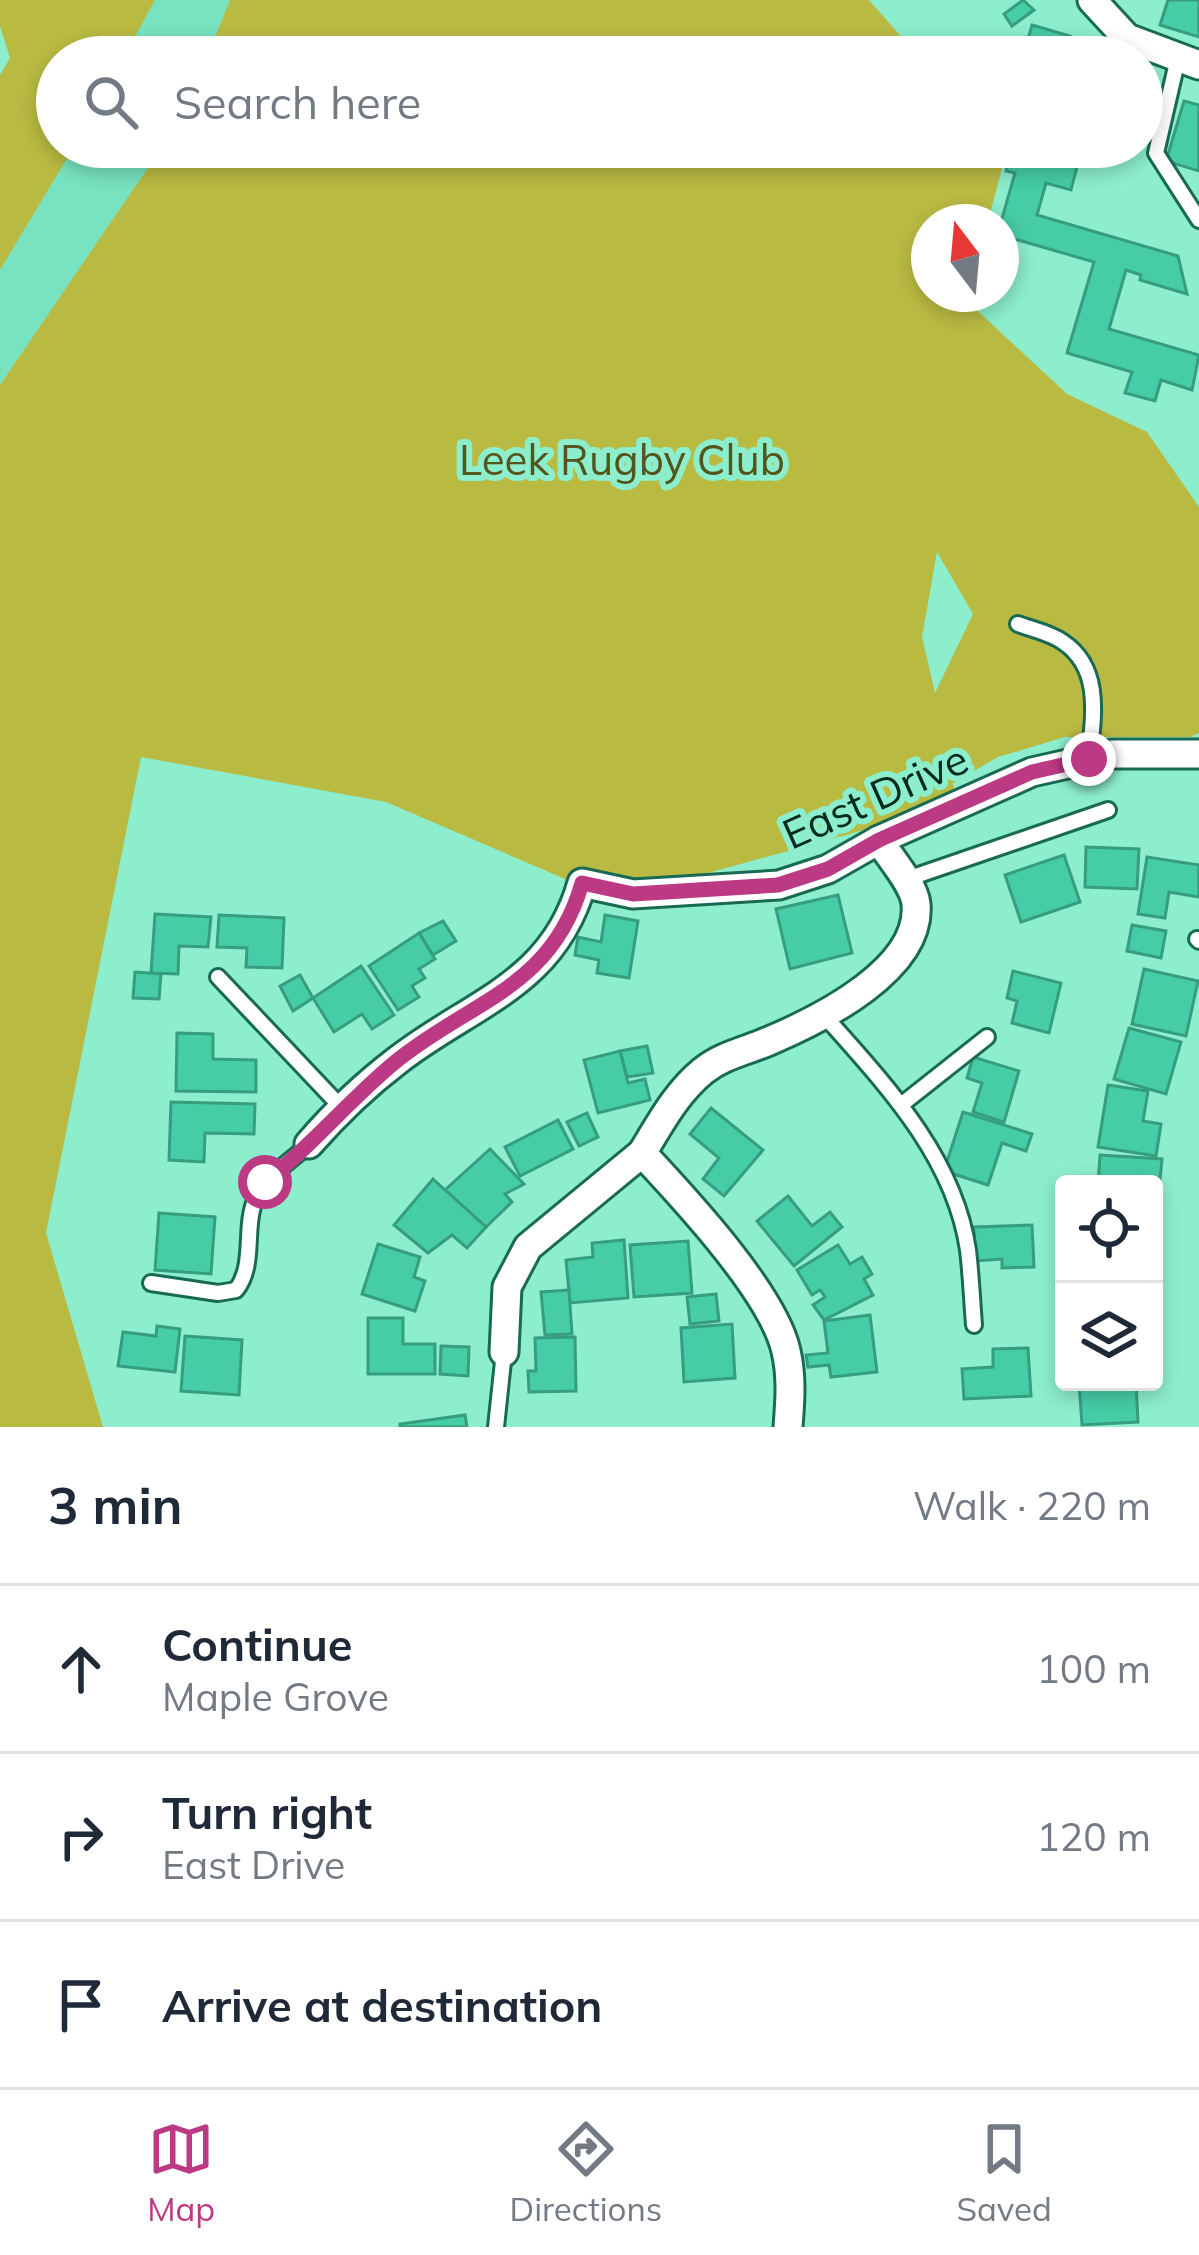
<!DOCTYPE html>
<html lang="en">
<head>
<meta charset="utf-8">
<style>
  body { margin:0; font-family:Mulish,sans-serif; background:#f6f6f7; color:#1f2937 }
  .controls { position:absolute; right:36px; bottom:36px; display:grid; overflow:hidden; border-radius:12px; box-shadow:0 6px 18px #0003 }
  .controls button { width:108px; height:108px; display:grid; place-items:center; padding:0; border:0; border-bottom:3px solid #e0e1e3; background:#fff; color:#1f2937; font:60px sans-serif }
  .compass { position:absolute; left:911px; top:204px; width:108px; height:108px; border-radius:50%; background:#fff; box-shadow:0 6px 18px #0003; rotate:344deg }
  .stop { position:absolute; width:36px; height:36px; margin:-27px; border:9px solid #bc3a83; border-radius:50%; background:#fff }
  .stop.end { background:#bc3a83; border-color:#fff; box-shadow:0 3px 12px #0008 }
  .list { margin:0; padding:0; list-style:none }
  h2 { display:flex; justify-content:space-between; align-items:center; height:156px; margin:0; padding:0 48px; font-size:51px }
  h2 small { font-size:39px; font-weight:400; color:#747a83 }
  .list li { display:grid; grid-template-columns:78px 1fr auto; gap:36px; align-items:center; box-sizing:border-box; height:168px; padding:0 48px; border-top:3px solid #e0e1e3 }
  .list b { display:block; font-size:45px; white-space:nowrap }
  .list p { margin:0; font-size:39px; white-space:nowrap; color:#747a83 }
  .list em { font-size:39px; font-style:normal; color:#747a83 }
  .icon { flex:none; width:66px; height:66px; fill:none; stroke:currentColor; stroke-width:2; stroke-linecap:round; stroke-linejoin:round }
  .map { position:relative; flex:none; width:1199px; height:1427px; overflow:hidden }
  .search { position:absolute; background:#fff; box-shadow:0 6px 18px #0003; left:36px; right:36px; top:36px; height:132px; display:flex; align-items:center; gap:30px; box-sizing:border-box; padding:0 42px; border-radius:66px; color:#747a83; font-size:45px }
  .sheet { height:660px; background:#fff }
  nav { display:flex; justify-content:space-around; align-items:center; box-sizing:border-box; height:168px; border-top:3px solid #e0e1e3; background:#fff; font-size:33px; color:#747a83 }
  nav a { display:grid; justify-items:center; gap:6px }
  nav .on { color:#bc3a83 }
  .map>svg:first-child { display:block }
  .built { fill:#77e3c0 }
  .green { fill:#b9ba42; fill-rule:evenodd }
  .building { fill:#46cda6; stroke:#369d7f; stroke-width:3 }
  .lines { fill:none; stroke-linecap:round; stroke-linejoin:round }
  .lane-casing { stroke:#196a54; stroke-width:20 }
  .street-casing { stroke:#196a54; stroke-width:33 }
  .lane { stroke:#fff; stroke-width:14 }
  .street { stroke:#fff; stroke-width:27 }
  .route { stroke:#bc3a83; stroke-width:15 }
  .labels { text-anchor:middle; dominant-baseline:central; stroke-width:12; stroke-linejoin:round; paint-order:stroke }
  .park-label { font-size:42px; fill:#54551d; stroke:#8ceecd }
  .street-label { font-size:42px; fill:#002a1f; stroke:#8ceecd }
</style>
</head>
<body>
<div class="map">
<svg width="1199" height="1427" viewBox="0 0 1199 1427">
  <rect width="100%" height="100%" fill="#8ceecd"/>
  <g class="built">
    <polygon points="155,0 230,0 207,57 124,57"/>
    <polygon points="74,147 162,147 0,385 0,270"/>
  </g>
  <g class="green">
    <polygon points="0,0 155,0 124,57 57,57 57,147 74,147 0,270 0,75 10,58 0,26"/>
    <polygon points="230,0 869,0 919,57 207,57"/>
    <path d="M162,147H1000L1006,153L988,222H929V294H970L968,302L1067,394L1147,432L1199,507V733L1190,737H1065L998,757L953,783L957,804L633,894L572,882L386,802L141,757L46,1233L103,1427H0V385ZM937,552L973,614L935,693L922,637Z"/>
  </g>
  <g class="building">
    <polygon points="1023,0 1034,10 1012,26 1004,14"/>
    <polygon points="1168,0 1199,0 1199,37 1160,25"/>
    <polygon points="1032,25 1070,36 1064,57 1023,57"/>
    <polygon points="1184,101 1199,105 1199,171 1166,161"/>
    <polygon points="1013,147 1051,147 1080,155 1071,190 1046,183 1037,215 1178,256 1187,294 1140,280 1141,275 1126,270 1109,329 1199,355 1192,390 1161,380 1155,401 1125,393 1132,372 1067,353 1094,262 1001,235 1001,222 1015,173 1006,171"/>
    <polygon points="1086,847 1139,849 1137,889 1085,887"/>
    <polygon points="1064,855 1080,902 1021,922 1005,875"/>
    <polygon points="1147,857 1199,865 1199,897 1169,892 1165,918 1138,914"/>
    <polygon points="838,895 852,953 790,969 776,909"/>
    <polygon points="155,914 211,917 208,947 179,946 178,974 151,973"/>
    <polygon points="219,915 284,918 282,968 246,967 247,948 217,947"/>
    <polygon points="605,915 638,921 629,978 597,973 599,960 575,955 578,937 601,942"/>
    <polygon points="443,921 456,941 433,955 419,933"/>
    <polygon points="1132,925 1166,931 1161,958 1127,951"/>
    <polygon points="419,933 435,959 419,969 425,978 412,986 419,997 398,1010 369,966"/>
    <polygon points="361,966 394,1015 372,1029 362,1014 334,1032 313,998"/>
    <polygon points="1144,969 1198,981 1186,1036 1132,1024"/>
    <polygon points="1013,971 1061,983 1049,1033 1012,1023 1017,1001 1007,998"/>
    <polygon points="135,972 161,974 159,999 133,998"/>
    <polygon points="300,975 313,998 293,1011 280,986"/>
    <polygon points="1129,1028 1181,1042 1166,1094 1114,1079"/>
    <polygon points="177,1033 213,1034 213,1059 256,1060 256,1092 176,1091"/>
    <polygon points="647,1046 653,1073 627,1077 620,1051"/>
    <polygon points="620,1051 628,1083 645,1079 650,1100 598,1113 584,1060"/>
    <polygon points="973,1057 1019,1071 1004,1122 973,1112 982,1083 967,1078"/>
    <polygon points="1108,1085 1148,1091 1143,1121 1161,1124 1156,1156 1098,1147"/>
    <polygon points="171,1102 255,1104 254,1134 205,1133 204,1162 169,1160"/>
    <polygon points="711,1108 763,1150 724,1196 703,1179 719,1158 690,1134"/>
    <polygon points="963,1112 1032,1134 1026,1151 1002,1143 988,1185 944,1171"/>
    <polygon points="587,1113 598,1137 579,1146 567,1122"/>
    <polygon points="558,1120 573,1149 520,1176 505,1147"/>
    <polygon points="490,1149 524,1184 505,1194 512,1202 486,1227 445,1190"/>
    <polygon points="1100,1155 1162,1159 1159,1190 1154,1190 1154,1184 1098,1184"/>
    <polygon points="433,1179 486,1227 467,1248 452,1235 428,1253 394,1225"/>
    <polygon points="788,1196 812,1226 830,1212 842,1227 794,1266 757,1221"/>
    <polygon points="159,1213 215,1217 211,1274 155,1270"/>
    <polygon points="1032,1225 1034,1267 1002,1268 1002,1259 975,1261 974,1227"/>
    <polygon points="624,1240 628,1298 570,1303 566,1260 593,1257 592,1243"/>
    <polygon points="688,1241 692,1293 634,1297 630,1245"/>
    <polygon points="378,1244 420,1257 414,1277 425,1281 415,1311 362,1294"/>
    <polygon points="838,1245 850,1264 862,1257 872,1274 864,1279 873,1295 824,1320 813,1305 825,1297 820,1290 812,1295 797,1270"/>
    <polygon points="569,1290 572,1334 545,1335 541,1292"/>
    <polygon points="716,1294 719,1321 690,1324 687,1297"/>
    <polygon points="870,1315 877,1372 831,1377 829,1365 808,1367 806,1355 828,1353 824,1321"/>
    <polygon points="368,1318 403,1318 403,1344 435,1344 435,1374 368,1374"/>
    <polygon points="732,1324 735,1378 684,1382 681,1328"/>
    <polygon points="157,1326 180,1329 175,1372 118,1366 123,1332 156,1336"/>
    <polygon points="185,1336 242,1340 239,1395 181,1391"/>
    <polygon points="575,1337 576,1391 529,1392 528,1371 536,1371 535,1338"/>
    <polygon points="441,1346 469,1347 468,1376 440,1374"/>
    <polygon points="1028,1348 1031,1396 964,1399 962,1369 993,1367 993,1349"/>
    <polygon points="1079,1382 1136,1382 1138,1422 1082,1425"/>
    <polygon points="465,1415 467,1427 400,1427 400,1424"/>
  </g>
  <g class="lines">
    <g class="lane-casing">
      <g id="lane">
        <polyline points="1178,58 1156,153 1199,220"/>
        <path d="M1018,624C1031,629 1051,633 1063,642C1103,669 1093,718 1089,759"/>
        <polyline points="904,880 1108,810"/>
        <polyline points="1197,939 1199,941"/>
        <polyline points="218,977 341,1107"/>
        <path d="M822,1013C883,1082 954,1155 968,1250C971,1275 972,1300 974,1325"/>
        <polyline points="901,1105 987,1037"/>
        <path d="M151,1283L218,1293L236,1290C256,1265 243,1227 256,1198C266,1175 292,1161 309,1144"/>
        <polyline points="496,1427 504,1352"/>
      </g>
    </g>
    <g class="street-casing">
      <g id="street">
        <polyline points="1092,0 1127,38 1199,65"/>
        <path d="M309,1144C336,1113 365,1085 398,1060C473,1002 553,985 582,883L633,894L779,885L828,869L879,840L1032,772L1112,754H1199"/>
        <polyline points="504,1352 507,1287 528,1247 642,1153"/>
        <path d="M788,1427C790,1402 792,1376 786,1351C773,1293 684,1198 642,1153C660,1124 676,1093 703,1071C723,1055 746,1051 769,1041C821,1019 922,969 916,904C914,884 889,857 879,840"/>
      </g>
    </g>
    <use href="#lane" class="lane"/>
    <use href="#street" class="street"/>
  </g>
  <g class="lines">
    <path class="route" d="M265,1182C311,1147 348,1101 394,1063C469,1001 552,989 582,883L633,894L778,885L828,869L879,840L1032,772L1089,759"/>
  </g>
  <g class="labels">
    <g class="park-label">
      <text x="622" y="459">Leek Rugby Club</text>
    </g>
    <g class="street-label">
      <text transform="translate(875 796) rotate(-24)">East Drive</text>
    </g>
  </g>
</svg>
<div class="controls">
<button><svg class="icon" aria-label="locate" viewBox="0 0 24 24"><circle cx="12" cy="12" r="6"/><path d="M12 2v4M12 18v4M2 12h4M18 12h4"/></svg></button>
<button><svg class="icon" aria-label="layers" viewBox="0 0 24 24"><path d="M12 4l9 5-9 5-9-5zM3 14l9 5 9-5"/></svg></button>
</div>
<svg class="compass" viewBox="-18 -18 36 36"><path d="M0-13l5 13h-10z" fill="#e53935"/><path d="M0 13l5-13h-10z" fill="#747a83"/></svg>
<div class="stop" style="left:265px;top:1182px"></div>
<div class="stop end" style="left:1089px;top:759px"></div>
<div class="search"><svg class="icon" aria-label="search" viewBox="0 0 24 24"><circle cx="10" cy="10" r="6"/><path d="M15 15l6 6"/></svg>Search here</div>
</div>
<section class="sheet">
<h2>3 min<small>Walk · 220 m</small></h2>
<ul class="list">
<li><svg class="icon" aria-label="ahead" viewBox="0 0 24 24"><path d="M12 20V5M6 11l6-6 6 6"/></svg><div><b>Continue</b><p>Maple Grove</p></div><em>100 m</em></li>
<li><svg class="icon" aria-label="right" viewBox="0 0 24 24"><path d="M7 20v-9h11M14 6l5 5-5 5"/></svg><div><b>Turn right</b><p>East Drive</p></div><em>120 m</em></li>
<li><svg class="icon" aria-label="arrive" viewBox="0 0 24 24"><path d="M6 21V4h12l-3 4 3 4H6"/></svg><div><b>Arrive at destination</b></div></li>
</ul>
</section>
<nav>
<a class="on"><svg class="icon" aria-label="map" viewBox="0 0 24 24"><path d="M3 6l6-2 6 2 6-2v14l-6 2-6-2-6 2zM9 4v14M15 6v14"/></svg>Map</a>
<a><svg class="icon" aria-label="directions" viewBox="0 0 24 24"><path d="M12 3l9 9-9 9-9-9zM9 14v-3h6M13 9l2 2-2 2"/></svg>Directions</a>
<a><svg class="icon" aria-label="saved" viewBox="0 0 24 24"><path d="M7 4h10v16l-5-4-5 4z"/></svg>Saved</a>
</nav>
</body>
</html>
